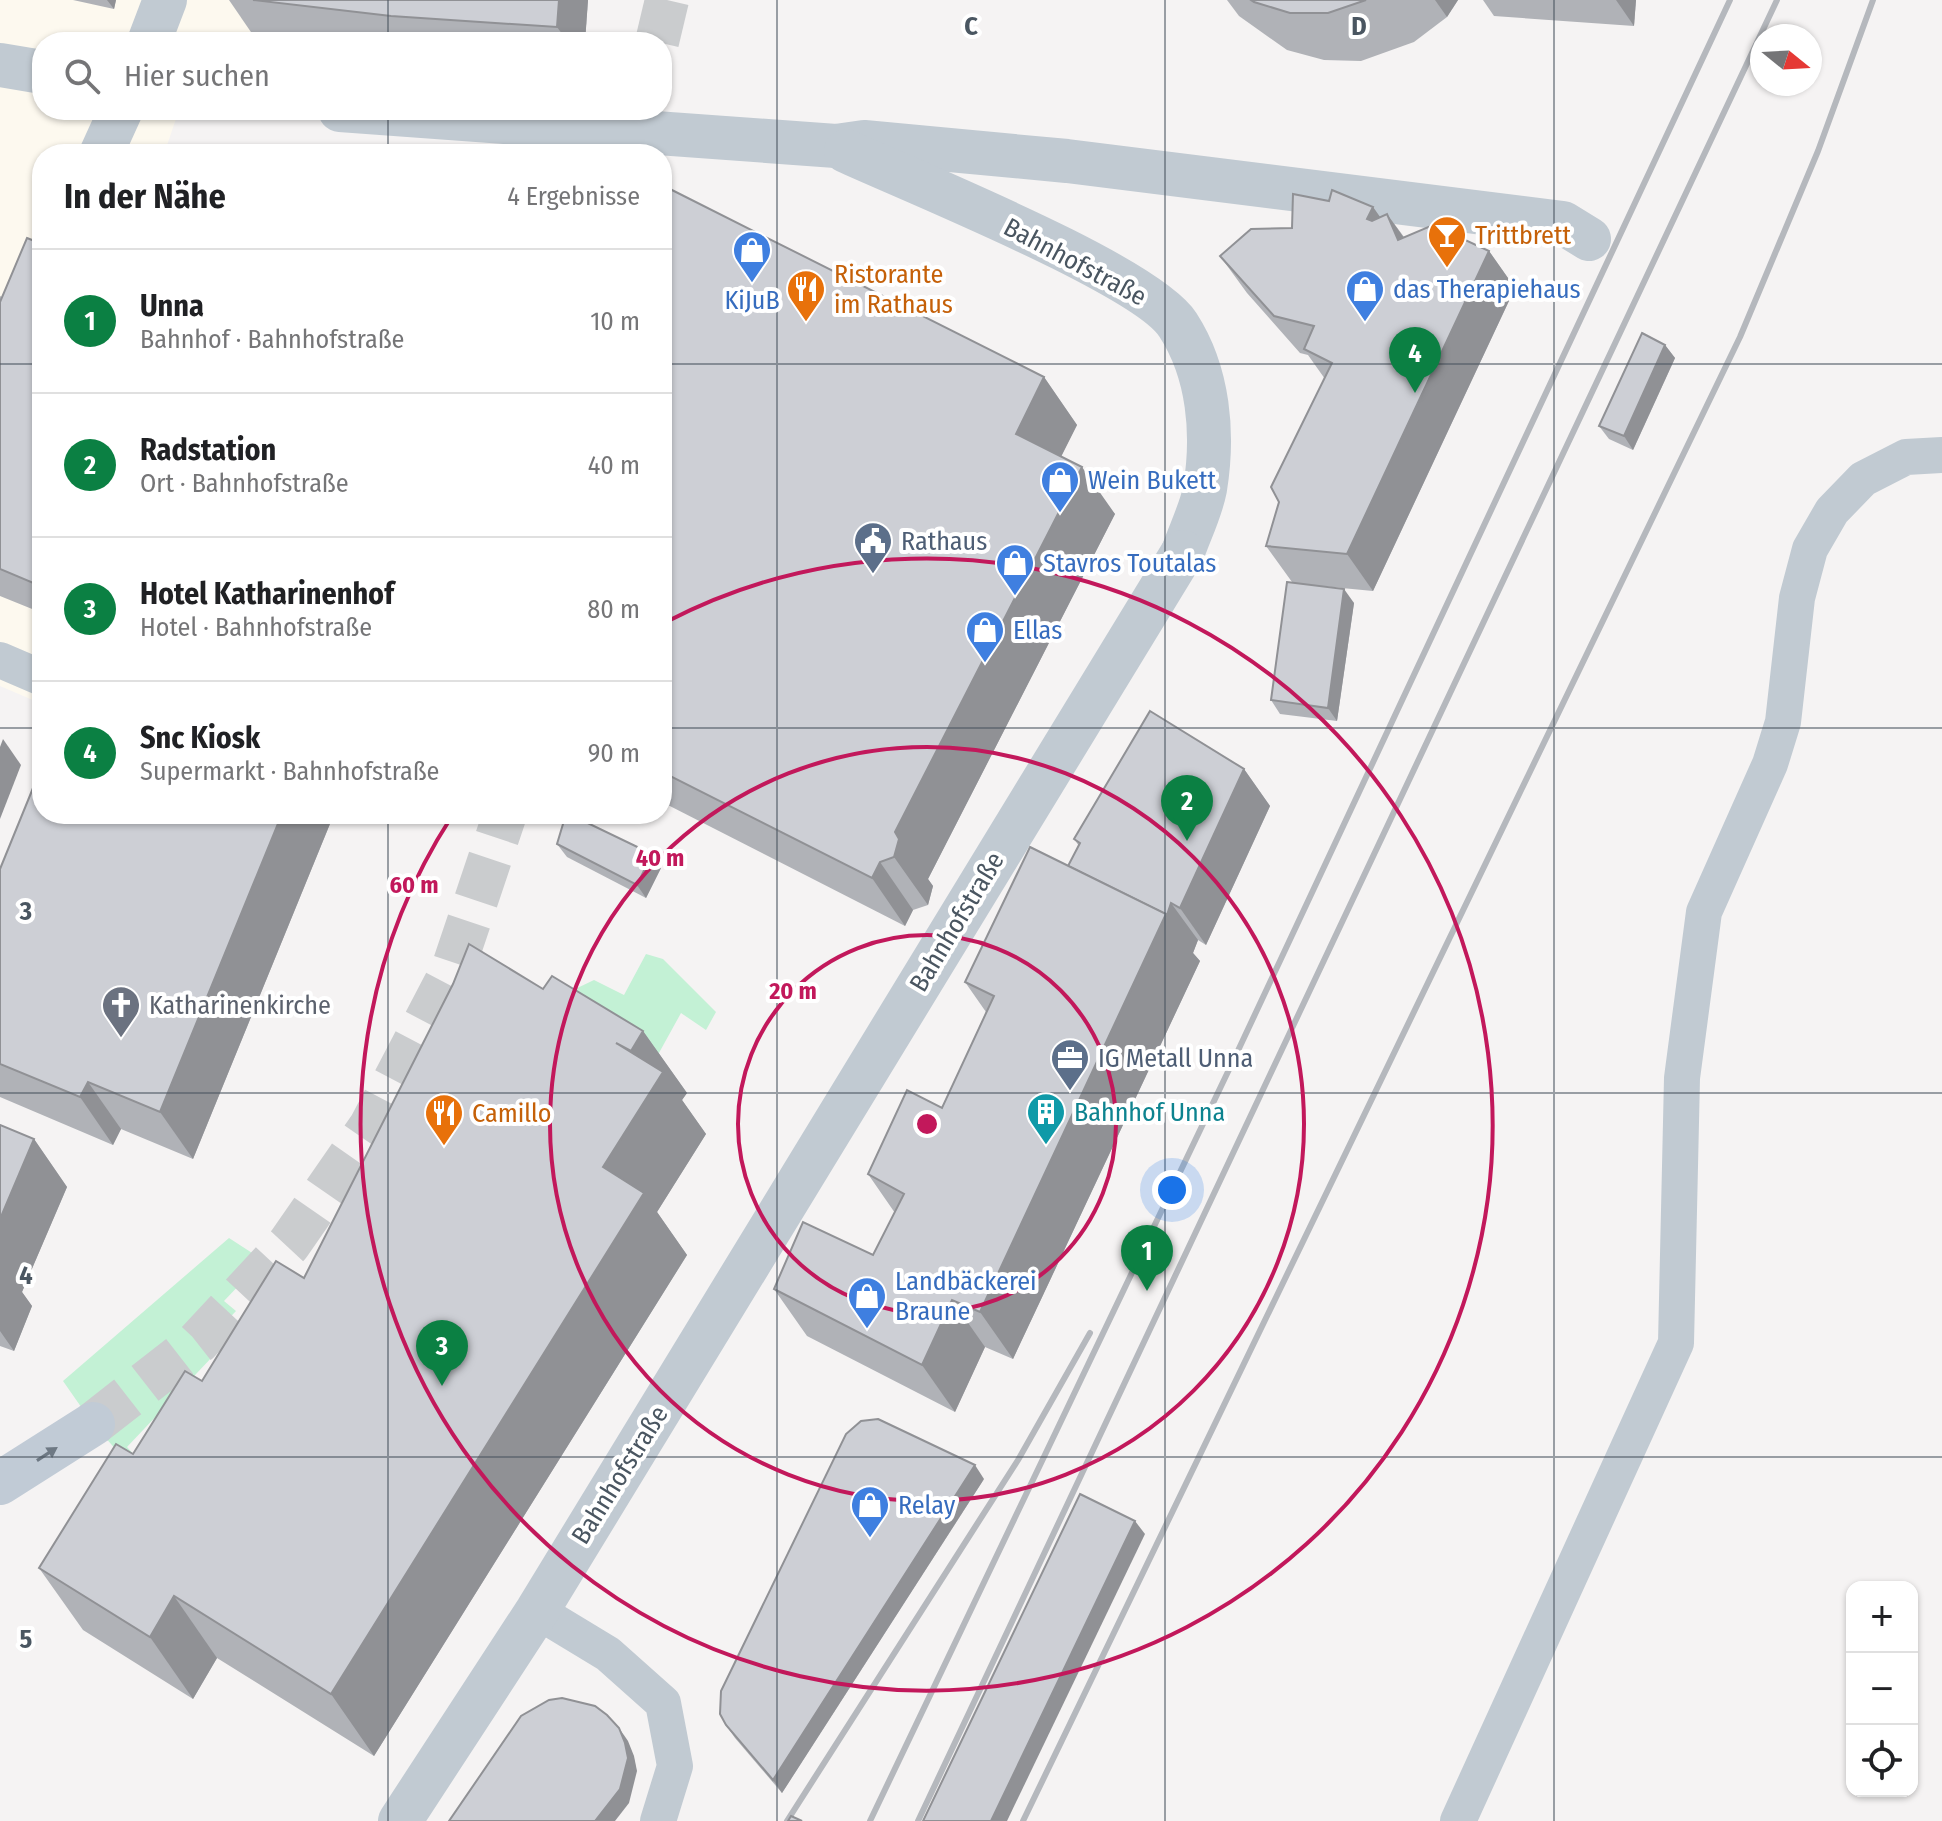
<!DOCTYPE html>
<html lang="de">
<head>
<meta charset="utf-8">
<style>
  body { margin:0; font-family:"Fira Sans Condensed",sans-serif; background:#f6f6f6; color:#202124 }
  .controls { position:absolute; right:24px; bottom:24px; display:grid; overflow:hidden; border-radius:16px; box-shadow:0 2px 6px #0004 }
  .controls button { width:72px; height:72px; display:grid; place-items:center; padding:0; border:0; border-bottom:2px solid #e0e0e0; background:#fff; color:#202124; font:40px sans-serif }
  .compass { position:absolute; left:1750px; top:24px; width:72px; height:72px; border-radius:50%; background:#fff; box-shadow:0 2px 6px #0004; rotate:108deg }
  .you { position:absolute; left:1172px; top:1190px; width:28px; height:28px; margin:-20px; border:6px solid #fff; border-radius:50%; background:#1a73e8; box-shadow:0 0 0 12px #1a73e833 }
  .badge { display:grid; place-items:center; width:52px; height:52px; border-radius:50%; background:#0b8043; color:#fff; font-size:26px; font-weight:700 }
  .pin { position:absolute; translate:-50% -66px; filter:drop-shadow(0 2px 4px #0008) }
  .pin::after { content:''; position:absolute; top:42px; width:28px; height:24px; background:inherit; clip-path:polygon(0 0,100% 0,50% 100%) }
  .list { margin:0; padding:0; list-style:none }
  h2 { display:flex; justify-content:space-between; align-items:center; height:104px; margin:0; padding:0 32px; font-size:34px }
  h2 small { font-size:26px; font-weight:400; color:#757577 }
  .list li { display:grid; grid-template-columns:52px 1fr auto; gap:24px; align-items:center; box-sizing:border-box; height:144px; padding:0 32px; border-top:2px solid #e0e0e0 }
  .list b { display:block; font-size:30px; white-space:nowrap }
  .list p { margin:0; font-size:26px; white-space:nowrap; color:#757577 }
  .list em { font-size:26px; font-style:normal; color:#757577 }
  .icon { flex:none; width:44px; height:44px; fill:none; stroke:currentColor; stroke-width:2; stroke-linecap:round; stroke-linejoin:round }
  .map { position:relative; flex:none; width:1942px; height:1821px; overflow:hidden }
  .search { position:absolute; background:#fff; box-shadow:0 2px 6px #0004; left:32px; top:32px; width:640px; height:88px; display:flex; align-items:center; gap:20px; box-sizing:border-box; padding:0 28px; border-radius:32px; color:#757577; font-size:30px }
  .panel { position:absolute; background:#fff; box-shadow:0 2px 6px #0004; left:32px; top:144px; width:640px; height:680px; border-radius:32px }
  .map>svg:first-child { display:block }
  .commercial { fill:#fdf9ef }
  .green { fill:#c3f1d5 }
  .lines { fill:none; stroke-linecap:round; stroke-linejoin:round }
  .secondary-tunnel { stroke:#caccce; stroke-width:44; stroke-dasharray:44 22; stroke-linecap:butt }
  .service { stroke:#c1cad2; stroke-width:36 }
  .pedestrian { stroke:#c1cad2; stroke-width:44 }
  .minor { stroke:#c1cad2; stroke-width:44 }
  .secondary { stroke:#c1cbd6; stroke-width:44 }
  .rail { stroke:#b5b8bd; stroke-width:6 }
  .wall { fill:#b0b2b7 }
  .shaded-wall { fill:#909195 }
  .building { fill:#cdcfd5; stroke:#909195; stroke-width:2 }
  .oneway { fill:#6e7984 }
  .grid { fill:none; stroke:#4a5661; stroke-width:2; stroke-opacity:0.55 }
  .ring { fill:none; stroke:#c2185b; stroke-width:4 }
  .labels { text-anchor:middle; dominant-baseline:central; stroke-width:8; stroke-linejoin:round; paint-order:stroke }
  .food-label { font-size:26px; fill:#c56008; stroke:#fff; text-anchor:start }
  .street-label { font-size:26px; fill:#4a5661; stroke:#fff }
  .shop-label { font-size:26px; fill:#366cbe; stroke:#fff; text-anchor:start }
  .service-label { font-size:26px; fill:#4e5e75; stroke:#fff; text-anchor:start }
  .worship-label { font-size:26px; fill:#5b616d; stroke:#fff; text-anchor:start }
  .culture-label { font-size:26px; fill:#0d838f; stroke:#fff; text-anchor:start }
  .grid-label { font-size:26px; text-anchor:middle; font-weight:bold; fill:#4a5661; stroke:#fff; stroke-width:8; stroke-linejoin:round; paint-order:stroke }
  .centre { fill:#c2185b; stroke:#fff; stroke-width:4 }
  .ring-label { font-size:24px; text-anchor:middle; font-weight:bold; fill:#c2185b; stroke:#fff; stroke-width:8; stroke-linejoin:round; paint-order:stroke }
</style>
</head>
<body>
<div class="map">
<svg width="1942" height="1821" viewBox="0 0 1942 1821">
  <rect width="100%" height="100%" fill="#f5f3f3"/>
  <polygon class="commercial" points="0,0 581,0 567,42 42,42 42,110 179,110 164,154 42,154 42,704 0,686"/>
  <g class="green">
    <polygon points="646,954 663,959 716,1012 706,1030 681,1013 649,1071 571,991 594,980 624,995"/>
    <polygon points="229,1238 263,1260 224,1301 236,1311 204,1345 214,1355 127,1447 154,1477 147,1484 93,1424 63,1381"/>
  </g>
  <g class="lines">
    <g class="secondary-tunnel">
      <polyline points="657,42 667,0"/>
      <polyline points="93,1424 198,1342 289,1244 371,1126 453,969 505,814"/>
    </g>
    <g class="service">
      <polyline points="0,660 42,678"/>
      <polyline points="537,1611 608,1654 663,1703 675,1766 658,1821"/>
      <polyline points="1458,1821 1676,1343 1682,1078 1704,912 1770,764 1783,722 1797,598 1810,549 1832,511 1863,479 1906,457 1942,455"/>
    </g>
    <g class="pedestrian">
      <polyline points="149,42 165,0"/>
      <polyline points="0,65 42,72"/>
      <polyline points="340,110 836,146 864,142 1067,161 1563,223 1589,239"/>
      <path d="M846,151C911,181 1146,275 1178,325C1209,373 1214,434 1205,489C1201,510 1190,532 1183,552"/>
      <polyline points="101,154 121,110"/>
    </g>
    <polyline class="minor" points="400,1821 537,1611 1183,552"/>
    <polyline class="secondary" points="0,1483 93,1424"/>
    <g class="rail">
      <polyline points="787,1821 1018,1460 1090,1333"/>
      <polyline points="870,1821 1235,1057 1730,0"/>
      <polyline points="918,1821 1777,0"/>
      <polyline points="1023,1821 1740,337 1818,151 1873,0"/>
    </g>
  </g>
  <g class="wall">
    <polygon points="73,0 116,0 114,9"/>
    <polygon points="229,0 588,0 585,42 318,42 253,35"/>
    <polygon points="1227,0 1458,0 1447,17 1414,42 1361,61 1324,60 1287,50 1239,16"/>
    <polygon points="1483,0 1636,0 1634,26 1494,16"/>
    <polygon points="662,185 1044,377 1077,425 1061,456 1115,514 928,879 933,886 928,905 913,910 905,926 662,802"/>
    <polygon points="1329,201 1373,207 1380,217 1387,214 1404,237 1489,251 1515,288 1373,591 1321,586 1354,603 1337,721 1280,714 1271,700 1292,582 1266,546 1325,379 1308,355 1300,353 1247,293 1220,256 1292,228"/>
    <polygon points="42,244 42,613 0,596 0,296 2,297"/>
    <polygon points="1665,345 1675,358 1633,450 1609,439 1599,426"/>
    <polygon points="1244,769 1270,806 1206,945 1198,940 1193,953 1200,961 1013,1359 985,1347 955,1412 807,1336 774,1289 873,1255 895,1213 868,1174 942,1108 986,1012 965,982 1068,866 1079,846 1074,839"/>
    <polygon points="42,814 334,814 193,1159 121,1129 113,1145 0,1097 0,869"/>
    <polygon points="557,844 652,854 661,868 646,898 567,857"/>
    <polygon points="543,989 643,1031 687,1093 682,1100 706,1134 657,1212 687,1255 374,1756 217,1658 193,1699 83,1630 39,1568 133,1454 202,1381 304,1278"/>
    <polygon points="0,1125 34,1139 67,1187 22,1292 32,1306 14,1351 0,1346"/>
    <polygon points="984,1479 782,1793 735,1738 726,1725"/>
  </g>
  <g class="shaded-wall">
    <polygon points="107,0 116,0 114,9"/>
    <polygon points="559,0 588,0 585,42 568,42 557,27"/>
    <polygon points="1435,0 1458,0 1447,17"/>
    <polygon points="1616,0 1636,0 1634,26"/>
    <polygon points="1373,207 1399,244 1367,219"/>
    <polygon points="1387,214 1414,252 1398,240"/>
    <polygon points="1489,251 1515,288 1373,591 1347,554"/>
    <polygon points="1665,345 1675,358 1633,450 1624,436"/>
    <polygon points="1044,377 1077,425 1049,481 1016,434"/>
    <polygon points="1082,467 1115,514 928,879 933,886 928,905 894,857 895,832"/>
    <polygon points="42,576 42,590 38,585"/>
    <polygon points="1344,589 1354,603 1337,721 1328,708"/>
    <polygon points="3,739 21,765 0,819 0,747"/>
    <polygon points="1244,769 1270,806 1206,945 1180,908"/>
    <polygon points="282,814 334,814 193,1159 160,1112"/>
    <polygon points="652,854 661,868 646,898 637,885"/>
    <polygon points="880,862 913,910 905,926 872,878"/>
    <polygon points="1171,903 1198,940 1193,953 1200,961 1013,1359 980,1312"/>
    <polygon points="643,1031 687,1093 682,1100 706,1134 657,1212 687,1255 374,1756 331,1694 603,1167 655,1085 631,1051"/>
    <polygon points="88,1082 121,1129 113,1145 80,1097"/>
    <polygon points="34,1139 67,1187 22,1292 32,1306 14,1351 0,1331 0,1219"/>
    <polygon points="952,1300 985,1347 955,1412 922,1365"/>
    <polygon points="975,1465 984,1479 782,1793 773,1780"/>
    <polygon points="1135,1521 1145,1534 1007,1821 991,1821"/>
    <polygon points="174,1596 217,1658 193,1699 150,1637"/>
    <polygon points="619,1728 628,1741 634,1756 637,1771 629,1803 615,1821 595,1821"/>
  </g>
  <g class="building">
    <polygon points="253,0 559,0 557,27 391,16"/>
    <polygon points="1251,0 1366,0 1328,13 1290,13 1254,2"/>
    <polygon points="662,185 1044,377 1016,434 1082,467 895,832 899,839 894,857 880,862 872,878 662,772"/>
    <polygon points="1332,190 1373,207 1367,219 1372,221 1387,214 1398,240 1433,225 1489,251 1347,554 1266,546 1279,502 1271,487 1332,363 1304,349 1314,326 1274,316 1220,256 1251,229 1292,228 1293,194 1329,201"/>
    <polygon points="27,238 42,244 42,576 38,585 0,569 0,302"/>
    <polygon points="1642,333 1665,345 1624,436 1599,426"/>
    <polygon points="1287,582 1344,589 1328,708 1271,700"/>
    <polygon points="1150,711 1244,769 1180,908 1171,903 1167,915 1068,866 1080,843 1074,839"/>
    <polygon points="42,766 42,814 282,814 160,1112 88,1082 80,1097 0,1064 0,869"/>
    <polygon points="566,814 569,814 652,854 637,885 557,844"/>
    <polygon points="1030,847 1166,914 980,1312 952,1300 922,1365 774,1289 803,1222 873,1255 904,1194 868,1174 907,1090 942,1108 994,996 965,982"/>
    <polygon points="469,944 543,989 552,976 643,1031 631,1051 616,1043 663,1072 603,1167 644,1193 331,1694 174,1596 150,1637 39,1568 116,1444 133,1454 185,1371 202,1381 276,1261 304,1278 453,984"/>
    <polygon points="0,1125 34,1139 0,1219"/>
    <polygon points="878,1419 975,1465 773,1780 726,1725 720,1714 721,1691 846,1434 861,1421"/>
    <polygon points="1080,1494 1135,1521 991,1821 923,1821"/>
    <polygon points="562,1698 595,1706 607,1715 619,1728 625,1743 628,1758 620,1789 595,1821 449,1821 521,1716 549,1700"/>
    <polygon points="791,1816 802,1821 788,1821"/>
  </g>
  <defs><path id="oneway-solid" d="M-6-.8H1V-3.2L6.5 0L1 3.2V.8H-6Z" transform="scale(2)"/></defs>
  <use class="oneway" href="#oneway-solid" transform="translate(47 1454) rotate(-33)"/>
  <path class="grid" d="M388,0V42M777,0V1821M1165,0V1821M1554,0V1821M388,110V154M0,364H42M662,364H1942M0,728H42M662,728H1942M388,814V1821M0,1093H1942M0,1457H1942"/>
  <g class="ring">
    <circle cx="927" cy="1124" r="189"/>
    <circle cx="927" cy="1124" r="377"/>
    <path d="M666 622A566 566 0 1 1 452 816"/>
  </g>
  <defs>
    <g id="bar-pin" transform="scale(2)"><path d="M0 17L-7.5 6A9.5 9.5 0 1 1 7.5 6Z" fill="#e8710a" stroke="#fff"/><path d="M-6-5H6L.8 .8V4.5H3.5V6h-7V4.5H-.8V.8Z" fill="#fff"/></g>
    <g id="shop-pin" transform="scale(2)"><path d="M0 17L-7.5 6A9.5 9.5 0 1 1 7.5 6Z" fill="#3f7fe0" stroke="#fff"/><path d="M-5-2.5h2.3a2.7 3.5 0 0 1 5.4 0H5L5.5 6h-11ZM-1.5-2.5h3a1.5 2.3 0 0 0-3 0Z" fill="#fff"/></g>
    <g id="restaurant-pin" transform="scale(2)"><path d="M0 17L-7.5 6A9.5 9.5 0 1 1 7.5 6Z" fill="#e8710a" stroke="#fff"/><path d="M-5-6h1v4h1v-4h1v4h1v-4h1v5L-1.5 .5V6h-2V.5L-5-1ZM5-6V6H3V1.5H1.5Q1.5-4 5-6Z" fill="#fff"/></g>
    <g id="civic-pin" transform="scale(2)"><path d="M0 17L-7.5 6A9.5 9.5 0 1 1 7.5 6Z" fill="#5c6f8a" stroke="#fff"/><path d="M-.6-6.5H3V-4.5H.6V-3L4-1V1h2V6H-6V1h2V-1L-.6-3ZM-1.2 2.5V6h2.4V2.5Z" fill="#fff"/></g>
    <g id="church-pin" transform="scale(2)"><path d="M0 17L-7.5 6A9.5 9.5 0 1 1 7.5 6Z" fill="#6b7280" stroke="#fff"/><path d="M-1.2-6h2.4v3.5h3.3v2.4h-3.3V6h-2.4V-.1h-3.3v-2.4h3.3Z" fill="#fff"/></g>
    <g id="office-pin" transform="scale(2)"><path d="M0 17L-7.5 6A9.5 9.5 0 1 1 7.5 6Z" fill="#5c6f8a" stroke="#fff"/><path d="M-6-3h4V-5.5h4V-3h4V5H-6ZM-1-4.5V-3h2v-1.5ZM-6 0V1H6V0Z" fill="#fff"/></g>
    <g id="building-pin" transform="scale(2)"><path d="M0 17L-7.5 6A9.5 9.5 0 1 1 7.5 6Z" fill="#0f9aa8" stroke="#fff"/><path d="M-4-6H4V6H1V3H-1V6H-4ZM-2.5-4.3h1.7v1.8h-1.7ZM.8-4.3h1.7v1.8H.8ZM-2.5-1h1.7V.8h-1.7ZM.8-1h1.7V.8H.8Z" fill="#fff"/></g>
  </defs>
  <g fill-rule="evenodd">
    <use href="#bar-pin" x="1447" y="235"/>
    <use href="#shop-pin" x="752" y="250"/>
    <use href="#restaurant-pin" x="806" y="289"/>
    <use href="#shop-pin" x="1365" y="289"/>
    <use href="#shop-pin" x="1060" y="480"/>
    <use href="#civic-pin" x="873" y="541"/>
    <use href="#shop-pin" x="1015" y="563"/>
    <use href="#shop-pin" x="985" y="630"/>
    <use href="#church-pin" x="121" y="1005"/>
    <use href="#office-pin" x="1070" y="1058"/>
    <use href="#building-pin" x="1046" y="1112"/>
    <use href="#restaurant-pin" x="444" y="1113"/>
    <use href="#shop-pin" x="867" y="1296"/>
    <use href="#shop-pin" x="870" y="1505"/>
  </g>
  <g class="labels">
    <g class="food-label">
      <text x="1475" y="235">Trittbrett</text>
      <text x="834" y="274">Ristorante<tspan x="834" dy="30">im Rathaus</tspan></text>
      <text x="472" y="1113">Camillo</text>
    </g>
    <g class="street-label">
      <text transform="translate(1075 262) rotate(28)">Bahnhofstraße</text>
      <text transform="translate(957 922) rotate(-59)">Bahnhofstraße</text>
      <text transform="translate(620 1475) rotate(-58)">Bahnhofstraße</text>
    </g>
    <g class="shop-label">
      <text x="1393" y="289">das Therapiehaus</text>
      <text x="752" y="300" text-anchor="middle">KiJuB</text>
      <text x="1088" y="480">Wein Bukett</text>
      <text x="1043" y="563">Stavros Toutalas</text>
      <text x="1013" y="630">Ellas</text>
      <text x="895" y="1281">Landbäckerei<tspan x="895" dy="30">Braune</tspan></text>
      <text x="898" y="1505">Relay</text>
    </g>
    <g class="service-label">
      <text x="901" y="541">Rathaus</text>
      <text x="1098" y="1058">IG Metall Unna</text>
    </g>
    <g class="worship-label">
      <text x="149" y="1005">Katharinenkirche</text>
    </g>
    <g class="culture-label">
      <text x="1074" y="1112">Bahnhof Unna</text>
    </g>
  </g>
  <g class="grid-label">
    <text x="971" y="35">C</text>
    <text x="1359" y="35">D</text>
    <text x="26" y="920">3</text>
    <text x="26" y="1284">4</text>
    <text x="26" y="1648">5</text>
  </g>
  <circle cx="927" cy="1124" r="12" class="centre"/>
  <g class="ring-label">
    <text x="660" y="866">40 m</text>
    <text x="414" y="893">60 m</text>
    <text x="793" y="999">20 m</text>
  </g>
</svg>
<div class="controls">
<button>+</button>
<button>−</button>
<button><svg class="icon" aria-label="locate" viewBox="0 0 24 24"><circle cx="12" cy="12" r="6"/><path d="M12 2v4M12 18v4M2 12h4M18 12h4"/></svg></button>
</div>
<svg class="compass" viewBox="-18 -18 36 36"><path d="M0-13l5 13h-10z" fill="#e53935"/><path d="M0 13l5-13h-10z" fill="#757577"/></svg>
<div class="you"></div>
<div class="pin badge" style="left:1147px;top:1291px">1</div>
<div class="pin badge" style="left:1187px;top:841px">2</div>
<div class="pin badge" style="left:442px;top:1386px">3</div>
<div class="pin badge" style="left:1415px;top:393px">4</div>
<div class="search"><svg class="icon" aria-label="search" viewBox="0 0 24 24"><circle cx="10" cy="10" r="6"/><path d="M15 15l6 6"/></svg>Hier suchen</div>
<section class="panel">
<h2>In der Nähe<small>4 Ergebnisse</small></h2>
<ul class="list">
<li><span class="badge">1</span><div><b>Unna</b><p>Bahnhof · Bahnhofstraße</p></div><em>10 m</em></li>
<li><span class="badge">2</span><div><b>Radstation</b><p>Ort · Bahnhofstraße</p></div><em>40 m</em></li>
<li><span class="badge">3</span><div><b>Hotel Katharinenhof</b><p>Hotel · Bahnhofstraße</p></div><em>80 m</em></li>
<li><span class="badge">4</span><div><b>Snc Kiosk</b><p>Supermarkt · Bahnhofstraße</p></div><em>90 m</em></li>
</ul>
</section>
</div>
</body>
</html>
